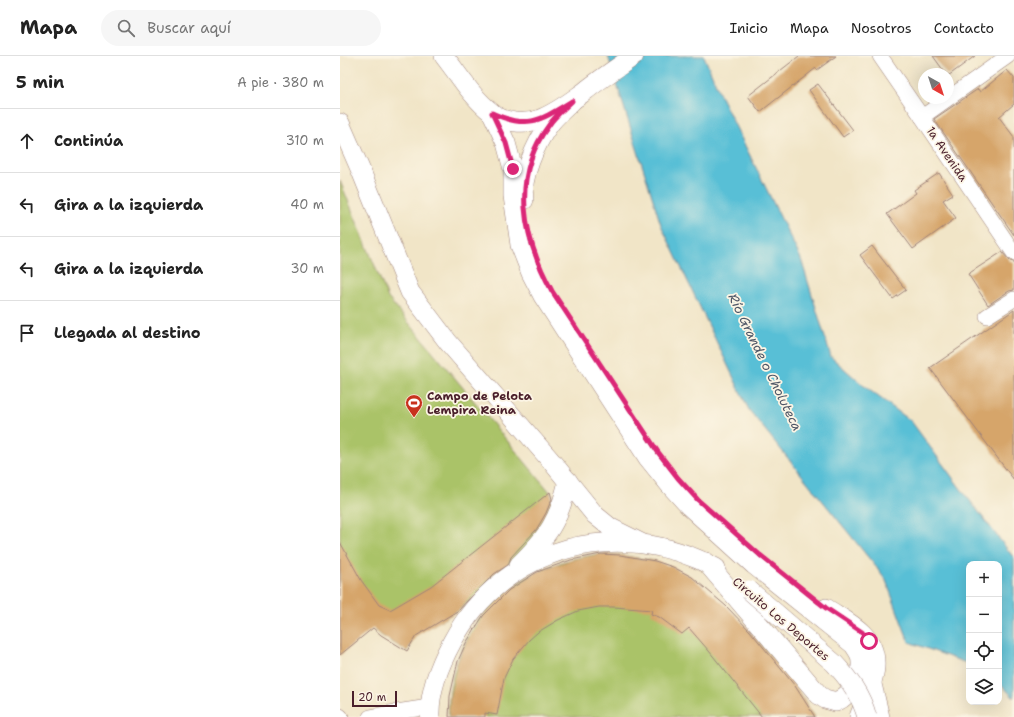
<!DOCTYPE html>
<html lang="es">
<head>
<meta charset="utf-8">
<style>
  body { margin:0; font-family:"Shantell Sans",sans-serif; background:#f6f6f6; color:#222 }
  .controls { position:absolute; right:12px; bottom:12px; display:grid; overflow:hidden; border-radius:8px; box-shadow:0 4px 16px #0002 }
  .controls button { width:36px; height:36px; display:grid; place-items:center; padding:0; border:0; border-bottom:1px solid #e0e0e0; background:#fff; color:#222; font:20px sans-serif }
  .compass { position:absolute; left:578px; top:12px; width:36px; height:36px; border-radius:50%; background:#fff; box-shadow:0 4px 16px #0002; rotate:141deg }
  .scale { position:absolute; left:12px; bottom:10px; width:45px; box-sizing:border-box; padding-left:4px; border:2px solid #4a1f2b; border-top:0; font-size:11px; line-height:14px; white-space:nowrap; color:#4a1f2b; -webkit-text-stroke:3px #fcf5e5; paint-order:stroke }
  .stop { position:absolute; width:12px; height:12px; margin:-9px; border:3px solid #db2777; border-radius:50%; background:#fff }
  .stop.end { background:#db2777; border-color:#fff; box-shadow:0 1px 4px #0008 }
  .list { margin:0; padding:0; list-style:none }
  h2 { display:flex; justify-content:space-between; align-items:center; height:52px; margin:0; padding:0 16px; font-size:17px }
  h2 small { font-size:13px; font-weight:400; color:#767676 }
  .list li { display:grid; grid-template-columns:26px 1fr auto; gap:12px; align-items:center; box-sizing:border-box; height:64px; padding:0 16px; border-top:1px solid #e0e0e0 }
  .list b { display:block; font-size:15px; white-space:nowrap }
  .list em { font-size:13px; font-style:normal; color:#767676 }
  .icon { flex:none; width:22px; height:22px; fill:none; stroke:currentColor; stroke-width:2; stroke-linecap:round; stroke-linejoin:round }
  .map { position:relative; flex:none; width:674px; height:661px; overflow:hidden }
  header { display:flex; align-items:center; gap:24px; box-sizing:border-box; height:56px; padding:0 20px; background:#fff; border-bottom:1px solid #e0e0e0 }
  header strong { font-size:19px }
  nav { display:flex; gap:22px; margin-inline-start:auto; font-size:14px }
  .search { width:280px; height:36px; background:#f6f6f6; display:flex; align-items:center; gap:10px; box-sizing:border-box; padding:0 14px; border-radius:22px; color:#767676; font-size:15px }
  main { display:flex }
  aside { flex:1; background:#fff }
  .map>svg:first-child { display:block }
  .green { fill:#aac368; stroke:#7a714a }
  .water { fill:#59bfd6; stroke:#526f80 }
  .building { fill:#d6a56a }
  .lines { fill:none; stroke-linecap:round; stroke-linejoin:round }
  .minor-casing { stroke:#9e8279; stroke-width:16 }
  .major-casing { stroke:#9e8279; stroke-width:20 }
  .minor { stroke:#fff; stroke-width:15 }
  .major { stroke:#fff; stroke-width:19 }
  .major-bridge-casing { stroke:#9e8279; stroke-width:20; stroke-linecap:butt }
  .major-bridge { stroke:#fff; stroke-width:19 }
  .route { stroke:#db2777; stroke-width:5 }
  .labels { text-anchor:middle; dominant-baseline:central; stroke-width:3.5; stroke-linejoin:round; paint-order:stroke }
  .street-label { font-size:12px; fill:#4a1f2b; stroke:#fcf5e5 }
  .poi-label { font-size:12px; font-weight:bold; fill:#4a1f2b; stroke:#fcf5e5; text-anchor:start }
  .water-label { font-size:13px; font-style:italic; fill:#4f5767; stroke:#fcf5e5 }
</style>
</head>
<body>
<header>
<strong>Mapa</strong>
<div class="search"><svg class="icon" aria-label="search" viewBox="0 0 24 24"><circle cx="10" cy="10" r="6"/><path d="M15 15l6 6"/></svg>Buscar aquí</div>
<nav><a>Inicio</a><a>Mapa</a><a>Nosotros</a><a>Contacto</a></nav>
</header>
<main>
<aside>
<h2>5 min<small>A pie · 380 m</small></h2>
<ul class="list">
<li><svg class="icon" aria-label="ahead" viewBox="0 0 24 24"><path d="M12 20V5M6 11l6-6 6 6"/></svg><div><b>Continúa</b></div><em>310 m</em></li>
<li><svg class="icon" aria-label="left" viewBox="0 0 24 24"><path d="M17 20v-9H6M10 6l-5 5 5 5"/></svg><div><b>Gira a la izquierda</b></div><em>40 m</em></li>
<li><svg class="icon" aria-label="left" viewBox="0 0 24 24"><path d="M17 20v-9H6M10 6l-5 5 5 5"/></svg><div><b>Gira a la izquierda</b></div><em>30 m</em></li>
<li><svg class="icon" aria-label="arrive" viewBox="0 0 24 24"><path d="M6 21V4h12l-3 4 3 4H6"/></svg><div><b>Llegada al destino</b></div></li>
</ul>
</aside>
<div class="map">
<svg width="674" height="661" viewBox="0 0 674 661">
  <rect width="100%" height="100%" fill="#fcf5e5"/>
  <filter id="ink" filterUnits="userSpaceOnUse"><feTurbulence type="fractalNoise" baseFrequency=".025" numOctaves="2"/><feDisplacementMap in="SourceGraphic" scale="8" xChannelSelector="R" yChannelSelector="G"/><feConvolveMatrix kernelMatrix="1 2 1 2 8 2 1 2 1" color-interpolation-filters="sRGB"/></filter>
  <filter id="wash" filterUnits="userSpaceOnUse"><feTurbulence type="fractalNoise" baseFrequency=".012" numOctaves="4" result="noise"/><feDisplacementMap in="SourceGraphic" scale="16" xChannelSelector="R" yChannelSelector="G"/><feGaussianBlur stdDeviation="0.9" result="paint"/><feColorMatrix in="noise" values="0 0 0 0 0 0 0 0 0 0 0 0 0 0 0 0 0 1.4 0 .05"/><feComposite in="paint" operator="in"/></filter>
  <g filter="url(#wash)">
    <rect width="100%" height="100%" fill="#f1e5c7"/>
    <g class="green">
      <polygon points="0,125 48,242 210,436 215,453 181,500 119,554 76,579 67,595 41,579 28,567 0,527"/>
      <path d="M260,498L280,499L315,505L410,575L433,602L455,630L475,661H109C106,615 131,562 167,534C194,514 227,502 260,498Z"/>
    </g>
    <polygon class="water" points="268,0 364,0 382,43 461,203 491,301 524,330 571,365 618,429 674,502 674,642 659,626 659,508 629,508 629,608 569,586 545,522 409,354 321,169"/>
    <g id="blocks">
      <g class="building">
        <polygon points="459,0 496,0 477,14 476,12 420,56 408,40"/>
        <polygon points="593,0 635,0 608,20 608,18 606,18"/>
        <polygon points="667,14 674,22 674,48 659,61 674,81 674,179 594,63 638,33 640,36"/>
        <polygon points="478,28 513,74 503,81 469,34"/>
        <polygon points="599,117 613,138 603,144 616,162 573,193 547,158 576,137 574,134"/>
        <polygon points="532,190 566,234 553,243 520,199"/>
        <polygon points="662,196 670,205 674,206 674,234 669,235 648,249 628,218"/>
        <polygon points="674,254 674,424 590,312"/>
        <polygon points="210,436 212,443 210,447 206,457 196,474 171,501 168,509 154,518 127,545 119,554 76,580 67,595 41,579 33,572 0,599 0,486 21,524 39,549 50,554 91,530"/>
        <polygon points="261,498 280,499 315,505 333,511 352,521 386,550 410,575 455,630 475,661 422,661 369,595 349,572 342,578 319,561 311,558 312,554 274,551 259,551 238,555 218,564 198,576 189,584 173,603 164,622 157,659 145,657 145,661 109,661 110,640 118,605 126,587 143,560 169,534 197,516 231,504"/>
      </g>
    </g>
  </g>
  <g filter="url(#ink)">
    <use href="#blocks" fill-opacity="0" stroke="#9e8279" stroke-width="1"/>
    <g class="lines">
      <g class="minor-casing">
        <g id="minor">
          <polyline points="540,0 582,61 674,197"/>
          <polyline points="582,61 668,0"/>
          <polyline points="647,260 674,243"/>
          <polyline points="533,624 542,661"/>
          <polyline points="0,660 1,661"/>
          <polyline points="30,661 50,657 89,651"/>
        </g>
      </g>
      <g class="major-casing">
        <g id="major">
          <path d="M104,0C119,19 132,41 151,56C163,67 185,69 200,63C216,57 230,46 244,36C260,23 277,12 294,0"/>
          <path d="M152,57L166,87L173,113V140L180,189L191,217L203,240L308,402L329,428L349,450L414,509L514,589C516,593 519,596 520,600C525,618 511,639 496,646L485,643L479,639L366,506"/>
          <polyline points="0,67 21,115 70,236 108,286 212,406 255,459 271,472 301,487"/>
          <path d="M184,144C180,122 196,87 209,69C215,60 225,53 232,45"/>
          <path d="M179,509C208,480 219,465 228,425"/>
          <path d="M486,552C498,560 512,567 522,577C548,603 529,633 519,661"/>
          <path d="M90,661C89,636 100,608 112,586C164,488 281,460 376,512"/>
        </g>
      </g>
      <use href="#minor" class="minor"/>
      <use href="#major" class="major"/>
      <g class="major-bridge-casing">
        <path id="major-bridge" d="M409,534L494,607C509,623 521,639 527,661"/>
      </g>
      <use href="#major-bridge" class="major-bridge"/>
    </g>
  </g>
  <g class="lines" filter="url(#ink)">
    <path class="route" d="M173,113L166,87L152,57C188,74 201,64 232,45C225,52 215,60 209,69C170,121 183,182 212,235L318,396L338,422L358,444L420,499L486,552L522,576L529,585"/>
  </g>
  <defs>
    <g id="stadium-pin" transform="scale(0.9)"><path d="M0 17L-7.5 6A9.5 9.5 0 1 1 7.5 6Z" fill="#c8321e" stroke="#fcf5e5"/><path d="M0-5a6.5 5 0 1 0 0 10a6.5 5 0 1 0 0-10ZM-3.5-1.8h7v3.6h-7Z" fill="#fff"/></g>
  </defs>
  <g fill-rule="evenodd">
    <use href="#stadium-pin" x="74" y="347"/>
  </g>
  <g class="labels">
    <g class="street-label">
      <text transform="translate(607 98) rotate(56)">1a Avenida</text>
      <text transform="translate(441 563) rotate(40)">Circuito Los Deportes</text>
    </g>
    <g class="poi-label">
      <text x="87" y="340">Campo de Pelota<tspan x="87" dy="14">Lempira Reina</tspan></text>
    </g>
    <g class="water-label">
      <text transform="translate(425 306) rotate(64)">Río Grande o Choluteca</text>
    </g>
  </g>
</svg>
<div class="controls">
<button>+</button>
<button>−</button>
<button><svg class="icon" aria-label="locate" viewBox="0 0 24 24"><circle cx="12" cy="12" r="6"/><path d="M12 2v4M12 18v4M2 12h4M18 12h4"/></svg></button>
<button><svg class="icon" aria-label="layers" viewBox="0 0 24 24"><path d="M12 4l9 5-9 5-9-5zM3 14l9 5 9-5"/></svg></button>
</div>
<svg class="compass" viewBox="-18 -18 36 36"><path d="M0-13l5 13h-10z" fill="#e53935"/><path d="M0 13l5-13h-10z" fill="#767676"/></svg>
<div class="scale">20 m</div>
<div class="stop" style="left:529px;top:585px"></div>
<div class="stop end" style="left:173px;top:113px"></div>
</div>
</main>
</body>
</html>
